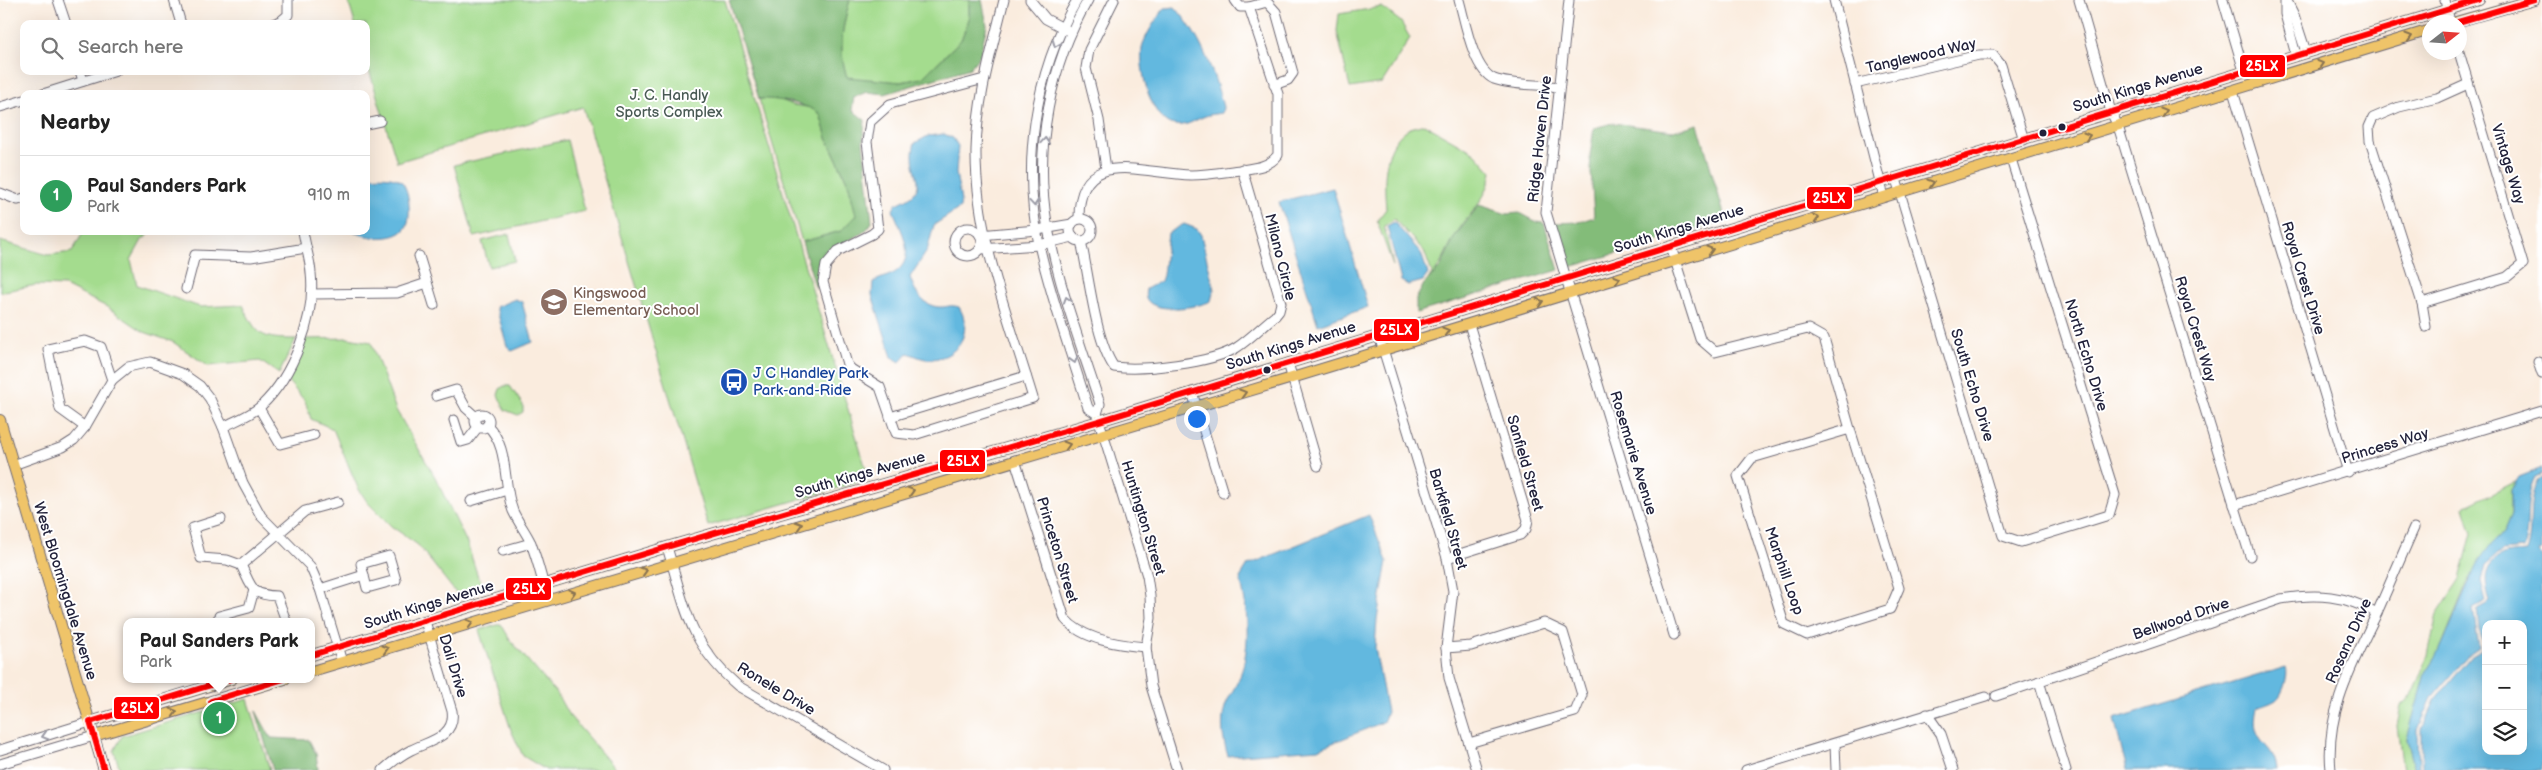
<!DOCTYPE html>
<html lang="en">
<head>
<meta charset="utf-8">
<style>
  body { margin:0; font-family:"Balsamiq Sans",sans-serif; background:#f2f2f2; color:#222 }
  .controls { position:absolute; right:15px; bottom:15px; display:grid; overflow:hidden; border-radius:10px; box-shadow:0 5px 20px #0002 }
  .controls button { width:45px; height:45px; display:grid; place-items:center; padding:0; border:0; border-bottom:1px solid #e0e0e0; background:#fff; color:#222; font:25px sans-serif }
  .compass { position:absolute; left:2422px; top:15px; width:45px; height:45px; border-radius:50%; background:#fff; box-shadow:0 5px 20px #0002; rotate:73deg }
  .you { position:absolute; left:1196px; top:418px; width:18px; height:18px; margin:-12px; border:4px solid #fff; border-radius:50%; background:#1a73e8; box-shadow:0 0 0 8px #1a73e833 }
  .badge { display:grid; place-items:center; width:32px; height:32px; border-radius:50%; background:#b45309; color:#fff; font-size:16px; font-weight:700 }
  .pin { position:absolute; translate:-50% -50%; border:2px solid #fff; box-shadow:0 1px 5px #0006 }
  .popup { position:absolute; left:123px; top:618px; width:192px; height:65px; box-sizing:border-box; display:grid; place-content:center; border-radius:10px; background:#fff; filter:drop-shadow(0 1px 4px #0005); font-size:16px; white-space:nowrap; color:#767676 }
  .popup b { font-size:19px; color:#222 }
  .popup::after { content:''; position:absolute; left:50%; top:100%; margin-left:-10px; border:10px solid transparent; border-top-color:#fff }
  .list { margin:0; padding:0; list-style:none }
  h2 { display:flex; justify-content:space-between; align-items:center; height:65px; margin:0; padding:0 20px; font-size:21px }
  h2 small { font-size:16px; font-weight:400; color:#767676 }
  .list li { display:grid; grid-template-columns:32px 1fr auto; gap:15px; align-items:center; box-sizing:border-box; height:80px; padding:0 20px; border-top:1px solid #e0e0e0 }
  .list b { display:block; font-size:19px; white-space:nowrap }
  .list p { margin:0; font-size:16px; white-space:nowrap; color:#767676 }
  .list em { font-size:16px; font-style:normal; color:#767676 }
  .icon { flex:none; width:28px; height:28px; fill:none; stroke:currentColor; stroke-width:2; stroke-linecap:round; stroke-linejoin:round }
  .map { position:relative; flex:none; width:2542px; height:770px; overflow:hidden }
  .search { position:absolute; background:#fff; box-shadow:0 5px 20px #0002; left:20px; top:20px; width:350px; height:55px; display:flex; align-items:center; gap:12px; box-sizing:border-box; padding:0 18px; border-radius:10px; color:#767676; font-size:19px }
  .panel { position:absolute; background:#fff; box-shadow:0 5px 20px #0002; left:20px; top:90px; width:350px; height:145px; border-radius:10px }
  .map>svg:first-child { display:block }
  .green { fill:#a4dc8e; stroke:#637f64 }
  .forest { fill:#83bc79; stroke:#526f5a }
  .water { fill:#62b8df; stroke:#426d8d; fill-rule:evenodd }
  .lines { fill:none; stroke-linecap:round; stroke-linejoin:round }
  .minor-casing { stroke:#6e6974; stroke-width:11 }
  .major-casing { stroke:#6e6974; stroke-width:12 }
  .minor { stroke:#fff; stroke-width:9 }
  .major { stroke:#efc469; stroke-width:10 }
  .bus-1-casing { stroke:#fff; stroke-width:10 }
  .bus-1 { stroke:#f00; stroke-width:6 }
  .oneway { stroke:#887352 }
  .oneway2 { stroke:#9c9ca7 }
  .bus-dot { fill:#22223b; stroke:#fff; stroke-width:2 }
  .labels { text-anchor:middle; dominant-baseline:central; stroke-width:4; stroke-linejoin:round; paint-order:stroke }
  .street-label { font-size:15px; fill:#22223b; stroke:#fff }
  .park-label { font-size:15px; fill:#495a54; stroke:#fff }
  .education-label { font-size:15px; fill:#785e54; stroke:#fff; text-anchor:start }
  .transit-label { font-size:15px; fill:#164399; stroke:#fff; text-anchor:start }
  .line-badge { stroke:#fff; stroke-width:2 }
  .badge-label { font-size:14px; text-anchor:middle; font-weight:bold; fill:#fff }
</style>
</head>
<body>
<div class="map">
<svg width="2542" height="770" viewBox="0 0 2542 770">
  <rect width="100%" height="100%" fill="#fff"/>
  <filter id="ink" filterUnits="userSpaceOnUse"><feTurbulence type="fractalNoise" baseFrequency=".02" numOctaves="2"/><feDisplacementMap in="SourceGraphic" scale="10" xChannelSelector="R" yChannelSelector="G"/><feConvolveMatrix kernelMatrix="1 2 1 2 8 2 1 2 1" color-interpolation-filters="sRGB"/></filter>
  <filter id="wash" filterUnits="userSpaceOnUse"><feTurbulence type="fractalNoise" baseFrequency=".0096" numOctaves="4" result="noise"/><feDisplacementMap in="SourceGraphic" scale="20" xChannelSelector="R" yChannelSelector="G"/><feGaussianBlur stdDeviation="1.12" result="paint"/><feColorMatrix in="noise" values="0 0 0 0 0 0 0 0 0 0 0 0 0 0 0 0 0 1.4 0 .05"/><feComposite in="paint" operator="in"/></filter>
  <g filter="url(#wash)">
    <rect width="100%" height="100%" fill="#faecde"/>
    <g class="green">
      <polygon points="348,0 725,0 869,479 708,526 583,107 397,162 366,60 366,24 355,24"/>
      <path d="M850,0H969V19L961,40L922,78L901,82L847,78C838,49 842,28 850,0Z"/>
      <polygon points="1382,7 1401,22 1410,38 1382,83 1350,88 1337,31 1339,14"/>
      <polygon points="776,98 793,105 813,108 820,114 827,138 848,183 857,215 841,231 802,242 759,99"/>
      <path d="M1424,124L1475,153L1492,172C1486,203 1469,212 1455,236C1445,252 1442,267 1428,280L1432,273L1424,251L1394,219L1384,226L1393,266L1377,221L1386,209C1384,183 1382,149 1405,131C1410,127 1419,126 1424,124Z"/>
      <polygon points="567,140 585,211 474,237 454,165"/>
      <path d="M84,231H153L142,240L131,260L137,285L200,307L243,305C257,337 262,339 296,339L279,374L260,361L208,366L173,342L144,332L107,307L65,286L36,285L0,292V241L48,255L72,252Z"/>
      <polygon points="509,234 515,261 489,267 482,241"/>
      <polygon points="348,338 371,342 396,410 435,477 467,543 478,577 485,588 460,598 418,545 391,526 368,503 358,488 333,429 311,419 305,401 286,379 305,339"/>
      <polygon points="510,386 523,405 523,412 518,415 505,410 498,395 500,389 504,386"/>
      <polygon points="2517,481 2511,490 2511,514 2503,533 2492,543 2467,584 2439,652 2425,674 2407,739 2415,770 2403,770 2397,726 2401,706 2407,701 2415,688 2428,655 2437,614 2460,579 2472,533 2464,507"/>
      <polygon points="501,624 511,641 557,694 568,714 616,770 546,770 523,756 511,730 479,630"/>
      <polygon points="248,699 270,770 120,770 114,751 122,736"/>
    </g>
    <g class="forest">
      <path d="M729,0H850C842,28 838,49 847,77L901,82L922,78L961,40L969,19V0H982L987,25L980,55L970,68L885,94L867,92L854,97L852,110L865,120L863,142L872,222C864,238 844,239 831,251C815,266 823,275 816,289L802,242L841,231L856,215L848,183L827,138L820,114C809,104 774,98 759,99Z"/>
      <polygon points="1613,123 1673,131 1698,124 1726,221 1567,268 1554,223 1579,222 1594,217 1590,155 1594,128"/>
      <polygon points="1479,205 1507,214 1520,213 1537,222 1544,223 1559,270 1416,313 1416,299 1424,284 1440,268 1455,236"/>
      <polygon points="256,711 271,738 309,740 316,754 318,770 273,770"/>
    </g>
    <g class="water">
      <path d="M1175,7C1200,35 1214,71 1223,107L1222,113C1216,114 1209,114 1203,117C1193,121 1186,127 1174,125C1150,122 1137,63 1143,44C1148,31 1156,19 1165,8Z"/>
      <path d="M944,134L953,138L958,146L956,173L961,201L960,208L934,225L927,251L910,277C915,293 924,308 943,307C950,306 952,305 959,307C974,331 958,359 930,359C923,360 914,355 908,353L900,362L892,357L872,295L873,282C880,278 891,276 897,271C917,255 900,229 893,210L896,204C938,187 905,174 915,143L928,136Z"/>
      <path d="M366,177C376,176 393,175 401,181C410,189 412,220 405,229C396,241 364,239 354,231H366Z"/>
      <polygon points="1333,188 1368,307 1318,325 1279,202"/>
      <polygon points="1394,222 1421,253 1428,274 1423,281 1408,285 1401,281 1387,226"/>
      <path d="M1184,224L1197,229L1201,235L1214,289L1211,301C1198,308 1138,317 1146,289L1161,281L1163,275L1168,233Z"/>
      <polygon points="515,299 522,302 533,342 512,351 507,346 496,307"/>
      <path d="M2542,468V474L2535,477C2523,500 2531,526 2523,549L2502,551L2485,565L2481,581L2486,601L2473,608L2479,648L2469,655L2432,698L2418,730L2419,770H2415L2407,739L2425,674L2439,652L2478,562L2492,543L2503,533L2511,514V490L2519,477Z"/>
      <path d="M2542,478V550L2539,551L2542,558V770H2422V729L2435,700L2472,656L2482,650L2484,644L2479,630L2477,609L2490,602C2485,584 2481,564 2503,555C2509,552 2519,553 2526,552C2534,529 2526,501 2538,479ZM2486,624H2523V751H2486Z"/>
      <path d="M1369,515L1387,561L1377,619L1375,648L1387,712L1383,722L1318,749L1228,756C1223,741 1220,723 1225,707C1228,697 1236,687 1240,676C1251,645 1248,610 1240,578L1248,565Z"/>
      <path d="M2286,667C2289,675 2283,695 2276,700C2270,704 2263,705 2257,708C2248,746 2275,741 2277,770H2127L2114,719Z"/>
    </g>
  </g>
  <g filter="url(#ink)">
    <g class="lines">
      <g class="minor-casing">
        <g id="minor">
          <polyline points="58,0 66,24"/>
          <polyline points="174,0 181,24"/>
          <polyline points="1030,0 1046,19 1067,30"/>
          <path d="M1077,0C1034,74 1021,165 1040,249C1052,302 1072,355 1088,408L1097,414"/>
          <path d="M1088,0C1050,65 1034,148 1047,223C1058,285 1081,345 1100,404L1097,414L1147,576L1150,596L1151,618L1146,647L1151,686L1177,770"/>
          <path d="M1459,0C1465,21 1473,70 1494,79C1513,86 1539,84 1559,87"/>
          <polyline points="1569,0 1546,212 1674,635"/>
          <polyline points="1834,0 1884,197"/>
          <polyline points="2079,0 2111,112 2118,126 2250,556"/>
          <polyline points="2223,0 2244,71"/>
          <polyline points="2285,0 2285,14 2296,55"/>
          <polyline points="2445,0 2450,22"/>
          <polyline points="2287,1 2294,15 2306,52"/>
          <polyline points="1249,7 1267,2 1276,12 1293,73 1288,80 1274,85"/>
          <polyline points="273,24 281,21 288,15 288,0"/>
          <polyline points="80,71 83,81"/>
          <path d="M984,79L890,104L870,122L867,142L878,229L872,234L838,251L826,265L823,282L847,364L851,369L880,387L896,433L914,435L1033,398C1009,318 975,235 976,150C977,99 992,49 1004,0"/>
          <polyline points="1855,84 1979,55 1993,55 2001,65 2024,140"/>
          <polyline points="2233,91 2348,472"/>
          <polyline points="43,94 116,71"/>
          <polyline points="0,107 24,100"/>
          <polyline points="366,124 380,121"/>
          <polyline points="1106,169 1099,120 1086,68 1089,50 1114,0"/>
          <polyline points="1896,179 2003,536 2021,542 2109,515 2115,495 2011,159"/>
          <polyline points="0,193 18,200 24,198"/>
          <circle cx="1081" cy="230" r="11"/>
          <path d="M1079,219C1078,145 1142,174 1191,175C1207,175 1224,172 1240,170C1255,168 1269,167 1278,155V94L1249,7H1240L1235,0"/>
          <circle cx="968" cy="242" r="14"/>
          <polyline points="980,235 1037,230 1072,224"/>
          <path d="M1081,241C1089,275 1095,340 1114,367C1142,371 1212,363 1236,348C1250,339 1262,326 1275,316L1279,311L1281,303L1242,169"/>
          <polyline points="1671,247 1700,339 1715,352 1808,329 1824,338 1850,429"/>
          <polyline points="981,249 1039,245 1073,237"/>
          <polyline points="419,256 434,305"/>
          <polyline points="186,289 195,255 251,257 306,248"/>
          <polyline points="312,294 397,293 427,283"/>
          <polyline points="2422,303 2507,277 2523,264 2459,52"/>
          <polyline points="2426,327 2422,303 2370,141 2369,127 2373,118 2399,107 2437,98 2468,84"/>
          <polyline points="1379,336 1447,558 1453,591 1446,648 1449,678 1477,770"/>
          <polyline points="2538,362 2542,374"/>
          <polyline points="1288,363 1318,466"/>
          <polyline points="1192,392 1223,493"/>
          <polyline points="436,396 456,390 466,408 476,417"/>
          <polyline points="259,408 280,444 314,435"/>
          <circle cx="482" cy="421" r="7"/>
          <polyline points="890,417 1026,376"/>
          <polyline points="454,420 461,442 468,440 478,427"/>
          <path d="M487,425C510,447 502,483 513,511C518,522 525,531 530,541C538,560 542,581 548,600"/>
          <polyline points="85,427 60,409 48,349 85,341 101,347 112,380"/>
          <path d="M223,427C235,421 251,415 261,406C293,376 316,317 311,273C310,259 305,245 303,231"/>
          <polygon points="1850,429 1899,588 1890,609 1807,635 1784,624 1738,476 1752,458"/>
          <path d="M1015,460L1065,619C1083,640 1120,645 1146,647"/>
          <polyline points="13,465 63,447 74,440 85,427 112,380 128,367 150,362 183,374 200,386 210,399 223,427 243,483 261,516 310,566 320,589 342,662"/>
          <polyline points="471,501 507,490"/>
          <polyline points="2234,505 2542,411"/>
          <polyline points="221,519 193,528 201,558 227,560 241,565"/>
          <path d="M667,547C685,606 688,643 738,686L883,770"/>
          <polyline points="503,551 531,543"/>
          <polygon points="389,556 396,580 367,588 361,564"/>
          <polyline points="1447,558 1520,535 1526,529 1528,520 1469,324"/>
          <polyline points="241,565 305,511 338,502"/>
          <path d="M241,565C252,587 250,595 277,596L286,621"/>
          <polyline points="320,589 364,575"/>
          <polyline points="221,622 219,616 249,608 254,590"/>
          <polyline points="1446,648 1471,646 1544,623 1563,632 1582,695 1575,712 1469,743"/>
          <polyline points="2039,681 2066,770"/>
          <path d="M1996,696L2281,599C2318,593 2344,595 2377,613"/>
          <polyline points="1927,714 1941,734 1953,770"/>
          <polyline points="1835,744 1836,770"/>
          <polyline points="0,750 90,722"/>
          <polyline points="0,764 94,736"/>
          <path d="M383,770C392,762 401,755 411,750C429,741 456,737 452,711L425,621"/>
          <polyline points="1746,770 1986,697"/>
          <path d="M2331,770C2325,713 2352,665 2376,615C2389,586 2401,557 2414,528"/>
        </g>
      </g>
      <g class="major-casing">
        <g id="major">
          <polyline points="2456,22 2534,0"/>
          <polyline points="0,420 104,770"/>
          <polyline points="312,655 667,547 1099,421 2479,0"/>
          <polyline points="312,671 1292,378 2430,30"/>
          <polyline points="90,722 232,679"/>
          <polyline points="94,736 285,679"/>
        </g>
      </g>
      <use href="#minor" class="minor"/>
      <use href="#major" class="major"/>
      <g class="bus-1-casing">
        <g id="bus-1">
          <polyline points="2458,22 2534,0"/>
          <polyline points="312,655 667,547 1099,421 2479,0"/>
          <polyline points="211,701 284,679"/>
          <polyline points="104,770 90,722 231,679"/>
        </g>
      </g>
      <use href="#bus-1" class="bus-1"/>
    </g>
    <defs><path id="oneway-chevron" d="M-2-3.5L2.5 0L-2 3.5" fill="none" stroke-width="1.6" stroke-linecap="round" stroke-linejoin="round" transform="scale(1.25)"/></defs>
    <g class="oneway">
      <use href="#oneway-chevron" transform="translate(2409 37) rotate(-17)"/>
      <use href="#oneway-chevron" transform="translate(2320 64) rotate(-17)"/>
      <use href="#oneway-chevron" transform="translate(2164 112) rotate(-17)"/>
      <use href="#oneway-chevron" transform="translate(2087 136) rotate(-17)"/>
      <use href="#oneway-chevron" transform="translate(1931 183) rotate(-17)"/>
      <use href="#oneway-chevron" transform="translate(1816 218) rotate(-17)"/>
      <use href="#oneway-chevron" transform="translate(1710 250) rotate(-17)"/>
      <use href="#oneway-chevron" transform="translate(1617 279) rotate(-17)"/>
      <use href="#oneway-chevron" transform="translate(1540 302) rotate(-17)"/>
      <use href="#oneway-chevron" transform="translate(1446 331) rotate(-17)"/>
      <use href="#oneway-chevron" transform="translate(1243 393) rotate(-17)"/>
      <use href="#oneway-chevron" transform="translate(1067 445) rotate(-16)"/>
      <use href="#oneway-chevron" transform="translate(911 491) rotate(-17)"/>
      <use href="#oneway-chevron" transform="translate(799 525) rotate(-17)"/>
      <use href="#oneway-chevron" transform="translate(644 571) rotate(-17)"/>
      <use href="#oneway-chevron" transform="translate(572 593) rotate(-17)"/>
      <use href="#oneway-chevron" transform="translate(470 623) rotate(-17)"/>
      <use href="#oneway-chevron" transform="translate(385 649) rotate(-17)"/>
      <use href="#oneway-chevron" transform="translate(174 712) rotate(-16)"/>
    </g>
    <g class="oneway2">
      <use href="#oneway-chevron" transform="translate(1056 44) rotate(112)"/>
      <use href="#oneway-chevron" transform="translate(1045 141) rotate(-86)"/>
      <use href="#oneway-chevron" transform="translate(1034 203) rotate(85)"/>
      <use href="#oneway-chevron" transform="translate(1067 300) rotate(-107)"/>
      <use href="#oneway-chevron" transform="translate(1074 360) rotate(73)"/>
      <use href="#oneway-chevron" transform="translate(45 736) rotate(163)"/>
    </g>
  </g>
  <defs>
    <g id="school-disc" transform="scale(1.4375)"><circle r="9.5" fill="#8d6e63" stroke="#fff"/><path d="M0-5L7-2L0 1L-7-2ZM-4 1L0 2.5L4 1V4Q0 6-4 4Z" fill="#fff"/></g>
    <g id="bus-disc" transform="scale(1.4375)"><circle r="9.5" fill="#1a4fb4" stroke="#fff"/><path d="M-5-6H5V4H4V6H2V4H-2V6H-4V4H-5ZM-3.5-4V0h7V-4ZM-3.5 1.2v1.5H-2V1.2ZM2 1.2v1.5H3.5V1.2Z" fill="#fff"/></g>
  </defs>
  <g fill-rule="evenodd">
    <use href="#school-disc" x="554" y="302"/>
    <use href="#bus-disc" x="734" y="382"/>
  </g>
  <g class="bus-dot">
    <circle cx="2062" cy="127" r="4.5"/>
    <circle cx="2043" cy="133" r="4.5"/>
    <circle cx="1267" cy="370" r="4.5"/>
  </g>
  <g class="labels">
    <g class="street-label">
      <text transform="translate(1921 56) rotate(-13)">Tanglewood Way</text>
      <text transform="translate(2138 88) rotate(-17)">South Kings Avenue</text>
      <text transform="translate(1540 139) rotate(-84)">Ridge Haven Drive</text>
      <text transform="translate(2508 164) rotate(73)">Vintage Way</text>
      <text transform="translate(1679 229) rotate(-17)">South Kings Avenue</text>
      <text transform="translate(1280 257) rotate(76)">Milano Circle</text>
      <text transform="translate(2303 278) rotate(73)">Royal Crest Drive</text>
      <text transform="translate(2195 329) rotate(73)">Royal Crest Way</text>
      <text transform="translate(1291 346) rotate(-17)">South Kings Avenue</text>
      <text transform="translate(2086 355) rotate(73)">North Echo Drive</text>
      <text transform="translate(1972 385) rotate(73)">South Echo Drive</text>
      <text transform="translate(2385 446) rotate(-17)">Princess Way</text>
      <text transform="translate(1633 453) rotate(73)">Rosemarie Avenue</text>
      <text transform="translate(1525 463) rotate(74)">Sanfield Street</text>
      <text transform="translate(860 475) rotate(-16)">South Kings Avenue</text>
      <text transform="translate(1143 518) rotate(73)">Huntington Street</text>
      <text transform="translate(1448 519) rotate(74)">Barkfield Street</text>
      <text transform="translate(1057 550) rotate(73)">Princeton Street</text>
      <text transform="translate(1784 571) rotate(71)">Marphill Loop</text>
      <text transform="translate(65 591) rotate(73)">West Bloomingdale Avenue</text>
      <text transform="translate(429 605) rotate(-17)">South Kings Avenue</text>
      <text transform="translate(2181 619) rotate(-19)">Bellwood Drive</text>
      <text transform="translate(2349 641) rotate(-66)">Rosana Drive</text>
      <text transform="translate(453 666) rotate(73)">Dali Drive</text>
      <text transform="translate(776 689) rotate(31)">Ronele Drive</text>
    </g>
    <g class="park-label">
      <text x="669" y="95">J. C. Handly<tspan x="669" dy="17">Sports Complex</tspan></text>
    </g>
    <g class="education-label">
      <text x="573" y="293">Kingswood<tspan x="573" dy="17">Elementary School</tspan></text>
    </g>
    <g class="transit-label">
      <text x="753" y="373">J C Handley Park<tspan x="753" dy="17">Park-and-Ride</tspan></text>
    </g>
  </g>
  <g class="line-badge">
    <rect x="2239" y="54" width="47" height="24" rx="5" fill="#f00"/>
    <rect x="1806" y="186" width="47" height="24" rx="5" fill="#f00"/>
    <rect x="1373" y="318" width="47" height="24" rx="5" fill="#f00"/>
    <rect x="939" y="449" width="47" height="24" rx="5" fill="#f00"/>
    <rect x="505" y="577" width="47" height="24" rx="5" fill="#f00"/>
    <rect x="113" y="696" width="47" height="24" rx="5" fill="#f00"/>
  </g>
  <g class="badge-label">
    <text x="2262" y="71">25LX</text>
    <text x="1829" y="203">25LX</text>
    <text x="1396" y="335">25LX</text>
    <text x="963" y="466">25LX</text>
    <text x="529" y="594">25LX</text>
    <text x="137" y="713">25LX</text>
  </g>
</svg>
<div class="controls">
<button>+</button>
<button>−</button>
<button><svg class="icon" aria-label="layers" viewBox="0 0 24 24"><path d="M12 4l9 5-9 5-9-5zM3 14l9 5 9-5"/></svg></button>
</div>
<svg class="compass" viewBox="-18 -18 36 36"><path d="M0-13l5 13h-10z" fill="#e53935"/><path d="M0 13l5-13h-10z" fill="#767676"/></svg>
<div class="you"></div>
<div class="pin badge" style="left:219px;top:718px;background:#2e9e5b">1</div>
<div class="popup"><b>Paul Sanders Park</b>Park</div>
<div class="search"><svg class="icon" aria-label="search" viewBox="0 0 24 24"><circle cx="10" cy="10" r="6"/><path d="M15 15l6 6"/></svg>Search here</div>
<section class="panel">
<h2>Nearby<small></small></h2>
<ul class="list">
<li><span class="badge" style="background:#2e9e5b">1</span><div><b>Paul Sanders Park</b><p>Park</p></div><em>910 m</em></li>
</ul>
</section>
</div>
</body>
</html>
